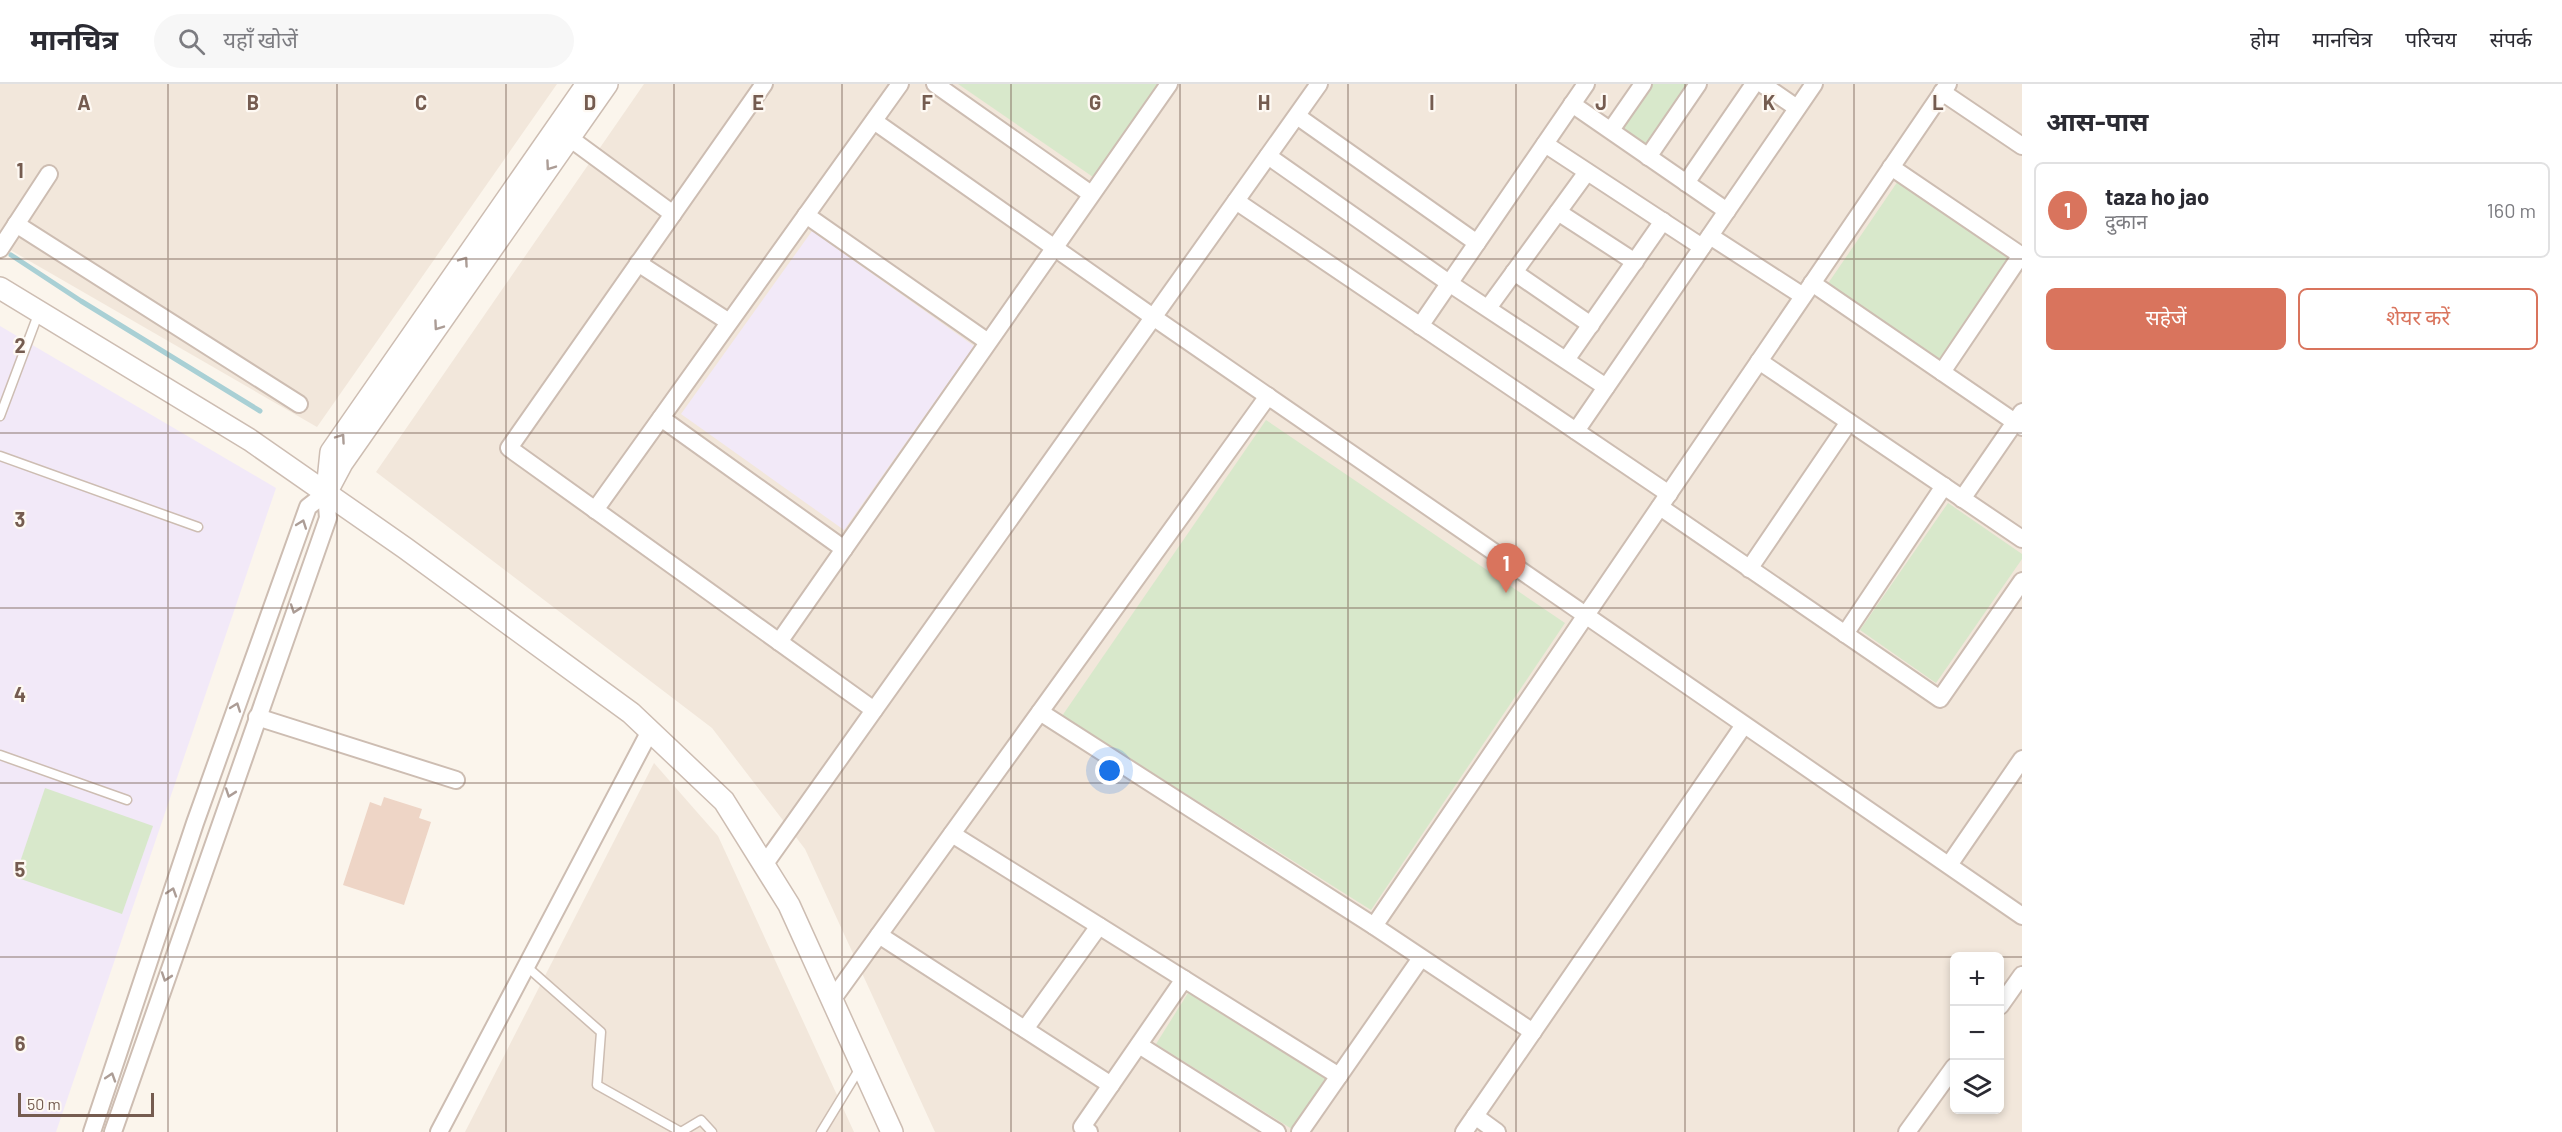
<!DOCTYPE html>
<html lang="hi">
<head>
<meta charset="utf-8">
<style>
  body { margin:0; font-family:Barlow,"Noto Sans Devanagari",sans-serif; background:#f7f7f7; color:#2b2b33 }
  .controls { position:absolute; right:18px; bottom:18px; display:grid; overflow:hidden; border-radius:9px; box-shadow:0 3px 9px #0003 }
  .controls button { width:54px; height:54px; display:grid; place-items:center; padding:0; border:0; border-bottom:2px solid #e1e1e2; background:#fff; color:#2b2b33; font:30px sans-serif }
  .scale { position:absolute; left:18px; bottom:15px; width:136px; box-sizing:border-box; padding-left:6px; border:3px solid #755c50; border-top:0; font-size:16px; line-height:21px; white-space:nowrap; color:#755c50; -webkit-text-stroke:4px #fef9f3; paint-order:stroke }
  .you { position:absolute; left:1110px; top:687px; width:21px; height:21px; margin:-15px; border:4px solid #fff; border-radius:50%; background:#1a73e8; box-shadow:0 0 0 9px #1a73e833 }
  .badge { display:grid; place-items:center; width:39px; height:39px; border-radius:50%; background:#d9745d; color:#fff; font-size:20px; font-weight:700 }
  .pin { position:absolute; translate:-50% -50px; filter:drop-shadow(0 2px 3px #0008) }
  .pin::after { content:''; position:absolute; top:32px; width:21px; height:18px; background:inherit; clip-path:polygon(0 0,100% 0,50% 100%) }
  .list { margin:0; padding:0; list-style:none }
  h2 { display:flex; justify-content:space-between; align-items:center; height:78px; margin:0; padding:0 24px; font-size:26px }
  h2 small { font-size:20px; font-weight:400; color:#7c7c81 }
  .list li { display:grid; grid-template-columns:39px 1fr auto; gap:18px; align-items:center; box-sizing:border-box; height:96px; margin:0 12px 12px; padding:0 12px; border:2px solid #e1e1e2; border-radius:9px }
  .list b { display:block; font-size:22px; white-space:nowrap }
  .list p { margin:0; font-size:20px; white-space:nowrap; color:#7c7c81 }
  .list em { font-size:20px; font-style:normal; color:#7c7c81 }
  .actions { display:flex; gap:12px; padding:18px 24px }
  .actions a { flex:1; padding:14px 0; border:2px solid #d9745d; border-radius:9px; text-align:center; font-size:21px; color:#d9745d }
  .actions .main { background:#d9745d; color:#fff }
  .icon { flex:none; width:33px; height:33px; fill:none; stroke:currentColor; stroke-width:2; stroke-linecap:round; stroke-linejoin:round }
  .map { position:relative; flex:none; width:2022px; height:1048px; overflow:hidden }
  header { display:flex; align-items:center; gap:36px; box-sizing:border-box; height:84px; padding:0 30px; background:#fff; border-bottom:2px solid #e1e1e2 }
  header strong { font-size:28px }
  nav { display:flex; gap:33px; margin-inline-start:auto; font-size:21px }
  .search { width:420px; height:54px; background:#f7f7f7; display:flex; align-items:center; gap:15px; box-sizing:border-box; padding:0 21px; border-radius:33px; color:#7c7c81; font-size:22px }
  main { display:flex }
  aside { flex:1; background:#fff }
  .map>svg:first-child { display:block }
  .residential { fill:#f2e7db; fill-rule:evenodd }
  .education { fill:#f2e9f8 }
  .green { fill:#d8e8cb }
  .lines { fill:none; stroke-linecap:round; stroke-linejoin:round }
  .stream { stroke:#a9d0d5; stroke-width:5 }
  .building { fill:#eed5c6 }
  .service-casing { stroke:#cdbdb2; stroke-width:11 }
  .minor-casing { stroke:#cdbdb2; stroke-width:20 }
  .tertiary-casing { stroke:#cdbdb2; stroke-width:24 }
  .service { stroke:#fff; stroke-width:8 }
  .minor { stroke:#fff; stroke-width:16 }
  .tertiary { stroke:#fff; stroke-width:21 }
  .oneway { stroke:#ac9d96 }
  .grid { fill:none; stroke:#755c50; stroke-width:1.5; stroke-opacity:0.55 }
  .grid-label { font-size:20px; text-anchor:middle; font-weight:bold; fill:#755c50; stroke:#fef9f3; stroke-width:4.5; stroke-linejoin:round; paint-order:stroke }
</style>
</head>
<body>
<header>
<strong>मानचित्र</strong>
<div class="search"><svg class="icon" aria-label="search" viewBox="0 0 24 24"><circle cx="10" cy="10" r="6"/><path d="M15 15l6 6"/></svg>यहाँ खोजें</div>
<nav><a>होम</a><a>मानचित्र</a><a>परिचय</a><a>संपर्क</a></nav>
</header>
<main>
<div class="map">
<svg width="2022" height="1048" viewBox="0 0 2022 1048">
  <rect width="100%" height="100%" fill="#fbf5ec"/>
  <g class="residential">
    <polygon points="0,0 557,0 317,343 0,160"/>
    <path d="M644,0H2022V1048H935L805,765L712,644L376,388ZM1954,872H2000V1026H1954Z"/>
    <polygon points="654,679 718,752 854,1048 465,1048"/>
  </g>
  <g class="education">
    <polygon points="812,147 974,262 844,446 681,330"/>
    <polygon points="0,242 276,404 56,1048 0,1048"/>
  </g>
  <g class="green">
    <polygon points="958,0 1158,0 1093,93"/>
    <polygon points="1650,0 1690,0 1646,65 1618,47"/>
    <polygon points="1898,97 2009,173 1939,276 1827,201"/>
    <polygon points="1266,336 1565,539 1371,826 1062,632"/>
    <polygon points="1948,419 2022,470 2022,475 1936,599 1860,546"/>
    <polygon points="45,704 153,742 122,830 15,793"/>
    <polygon points="1188,909 1327,996 1295,1047 1156,960"/>
  </g>
  <g class="lines">
    <polyline class="stream" points="11,171 81,217 260,327"/>
  </g>
  <polygon class="building" points="384,713 422,725 419,734 431,738 404,821 343,801 370,718 381,722"/>
  <g class="lines">
    <g class="service-casing">
      <g id="service">
        <polyline points="0,332 39,228"/>
        <polyline points="0,372 198,443"/>
        <polyline points="0,671 127,716"/>
        <polyline points="526,882 601,948 597,1001 681,1048"/>
        <polyline points="681,1048 701,1036 712,1048"/>
        <polyline points="821,1048 860,984"/>
      </g>
    </g>
    <g class="minor-casing">
      <g id="minor">
        <polyline points="764,0 509,364 874,626"/>
        <polyline points="935,0 1091,110"/>
        <polyline points="1762,0 1797,24"/>
        <polyline points="1942,8 2022,62"/>
        <polyline points="1572,20 1727,127"/>
        <polyline points="1297,32 1477,159"/>
        <polyline points="874,37 1153,233 2022,832"/>
        <polyline points="1611,46 1643,0"/>
        <polyline points="560,47 673,130"/>
        <polyline points="1545,60 1702,163"/>
        <polyline points="1268,72 1449,199 1606,303"/>
        <polyline points="1648,73 1698,0"/>
        <polyline points="1891,83 2022,172"/>
        <polyline points="1686,99 1754,0"/>
        <polyline points="1236,117 1669,410"/>
        <polyline points="1558,128 1635,178"/>
        <polyline points="806,131 988,258"/>
        <polyline points="16,140 299,320"/>
        <polyline points="1710,152 1803,212"/>
        <polyline points="0,165 49,90"/>
        <polyline points="638,179 729,238"/>
        <polyline points="1514,188 1591,241"/>
        <polyline points="1812,199 2022,343"/>
        <polyline points="1488,224 1587,88"/>
        <polyline points="1420,242 1586,0"/>
        <polyline points="1566,276 1663,137"/>
        <polyline points="1759,277 2022,455"/>
        <polyline points="1942,288 2021,171"/>
        <polyline points="661,334 844,465"/>
        <polyline points="1576,347 1814,0"/>
        <polyline points="1962,415 2022,328"/>
        <polyline points="1660,423 1940,615 2022,497"/>
        <polyline points="595,426 900,0"/>
        <polyline points="1749,485 1849,338"/>
        <polyline points="1845,550 1944,402"/>
        <polyline points="779,558 1169,0"/>
        <polyline points="1040,628 1374,842 1533,948"/>
        <polyline points="257,633 456,696"/>
        <polyline points="952,750 1339,992"/>
        <polyline points="764,781 1319,0"/>
        <polyline points="1949,781 2022,675"/>
        <polyline points="1374,842 1948,0"/>
        <polyline points="879,851 1111,1001"/>
        <polyline points="832,916 1268,312"/>
        <polyline points="2000,922 2022,891"/>
        <polyline points="1025,945 1099,842"/>
        <polyline points="1139,961 1277,1048"/>
        <polyline points="1475,1032 1497,1048"/>
        <polyline points="92,1048 195,739 308,423 326,409"/>
        <polyline points="113,1048 328,434 326,409"/>
        <polyline points="439,1048 650,647"/>
        <polyline points="1089,1048 1082,1043 1184,895"/>
        <polyline points="1300,1048 1421,874"/>
        <polyline points="1464,1048 1744,641"/>
        <polyline points="1907,1048 1954,983"/>
      </g>
    </g>
    <g class="tertiary-casing">
      <g id="tertiary">
        <polyline points="0,204 250,356 405,464 631,629 724,717 789,821 892,1048"/>
        <polyline points="328,397 331,368 587,0"/>
        <polyline points="326,409 342,379 607,0"/>
      </g>
    </g>
    <use href="#service" class="service"/>
    <use href="#minor" class="minor"/>
    <use href="#tertiary" class="tertiary"/>
  </g>
  <defs><path id="oneway-chevron" d="M-2-3.5L2.5 0L-2 3.5" fill="none" stroke-width="1.6" stroke-linecap="round" stroke-linejoin="round" transform="scale(1.5)"/></defs>
  <g class="oneway">
    <use href="#oneway-chevron" transform="translate(550 82) rotate(125)"/>
    <use href="#oneway-chevron" transform="translate(464 177) rotate(-55)"/>
    <use href="#oneway-chevron" transform="translate(438 242) rotate(125)"/>
    <use href="#oneway-chevron" transform="translate(341 354) rotate(-55)"/>
    <use href="#oneway-chevron" transform="translate(302 440) rotate(-70)"/>
    <use href="#oneway-chevron" transform="translate(295 525) rotate(109)"/>
    <use href="#oneway-chevron" transform="translate(236 623) rotate(-70)"/>
    <use href="#oneway-chevron" transform="translate(230 709) rotate(109)"/>
    <use href="#oneway-chevron" transform="translate(172 808) rotate(-72)"/>
    <use href="#oneway-chevron" transform="translate(166 893) rotate(109)"/>
    <use href="#oneway-chevron" transform="translate(111 993) rotate(-72)"/>
  </g>
  <path class="grid" d="M168,0V1048M337,0V1048M506,0V1048M674,0V1048M842,0V1048M1011,0V1048M1180,0V1048M1348,0V1048M1516,0V1048M1685,0V1048M1854,0V1048M0,175H2022M0,349H2022M0,524H2022M0,699H2022M0,873H1954M2000,873H2022"/>
  <g class="grid-label">
    <text x="84" y="26">A</text>
    <text x="253" y="26">B</text>
    <text x="421" y="26">C</text>
    <text x="590" y="26">D</text>
    <text x="758" y="26">E</text>
    <text x="927" y="26">F</text>
    <text x="1095" y="26">G</text>
    <text x="1264" y="26">H</text>
    <text x="1432" y="26">I</text>
    <text x="1601" y="26">J</text>
    <text x="1769" y="26">K</text>
    <text x="1938" y="26">L</text>
    <text x="20" y="94">1</text>
    <text x="20" y="269">2</text>
    <text x="20" y="443">3</text>
    <text x="20" y="618">4</text>
    <text x="20" y="793">5</text>
    <text x="20" y="967">6</text>
  </g>
</svg>
<div class="controls">
<button>+</button>
<button>−</button>
<button><svg class="icon" aria-label="layers" viewBox="0 0 24 24"><path d="M12 4l9 5-9 5-9-5zM3 14l9 5 9-5"/></svg></button>
</div>
<div class="scale">50 m</div>
<div class="you"></div>
<div class="pin badge" style="left:1506px;top:509px">1</div>
</div>
<aside>
<h2>आस-पास<small></small></h2>
<ul class="list">
<li><span class="badge">1</span><div><b>taza ho jao</b><p>दुकान</p></div><em>160 m</em></li>
</ul>
<div class="actions"><a class="main">सहेजें</a><a>शेयर करें</a></div>
</aside>
</main>
</body>
</html>
